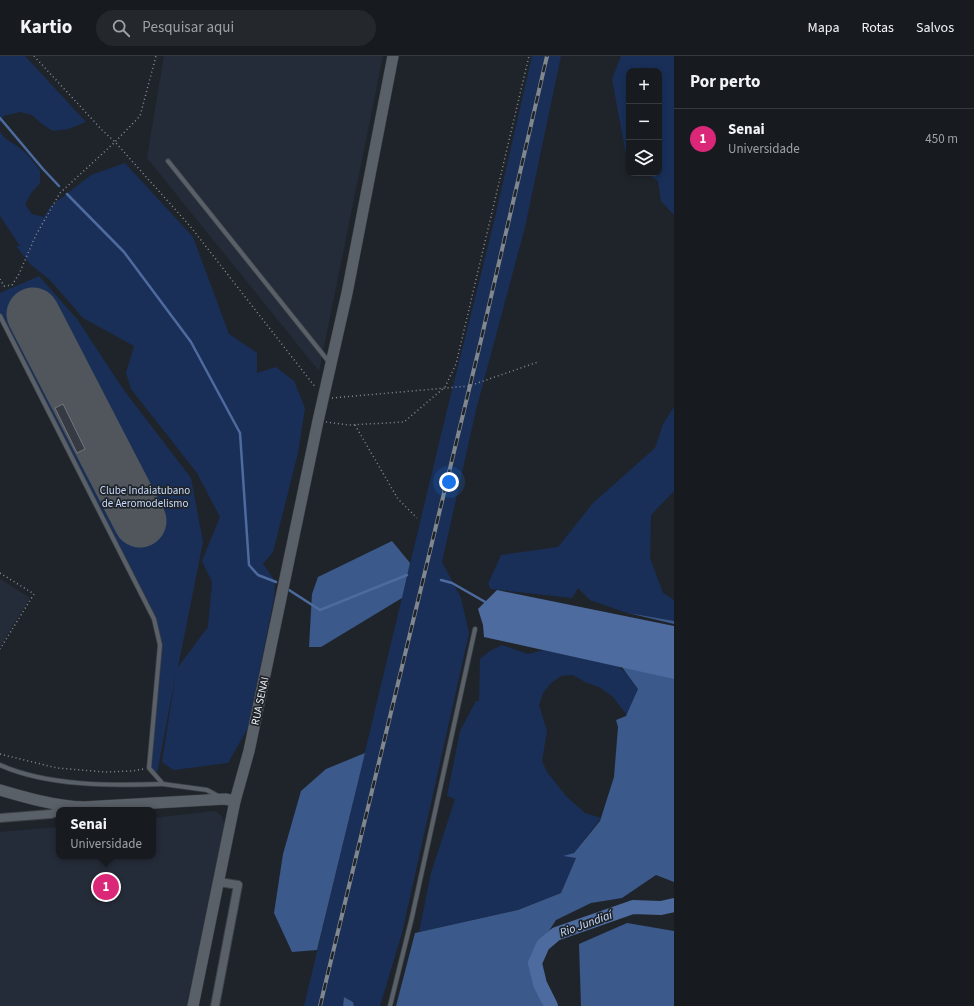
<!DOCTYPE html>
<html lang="pt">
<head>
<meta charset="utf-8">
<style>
  body { margin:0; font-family:"Source Sans 3",sans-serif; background:#24282d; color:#f1f3f6 }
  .controls { position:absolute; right:12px; top:12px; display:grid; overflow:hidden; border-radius:8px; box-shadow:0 2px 6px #0003 }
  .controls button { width:36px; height:36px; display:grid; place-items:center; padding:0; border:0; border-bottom:1px solid #36393e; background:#171b20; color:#f1f3f6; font:20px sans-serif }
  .you { position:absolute; left:449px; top:426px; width:14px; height:14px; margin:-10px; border:3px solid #fff; border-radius:50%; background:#1a73e8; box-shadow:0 0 0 6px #1a73e833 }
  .badge { display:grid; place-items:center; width:26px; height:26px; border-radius:50%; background:#db2777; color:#fff; font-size:13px; font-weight:700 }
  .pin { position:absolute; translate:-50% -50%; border:2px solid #fff; box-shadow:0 1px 4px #0006 }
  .popup { position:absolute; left:56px; top:751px; width:100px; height:52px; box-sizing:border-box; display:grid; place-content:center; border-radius:8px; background:#171b20; filter:drop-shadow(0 1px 3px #0005); font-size:13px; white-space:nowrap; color:#9ea1a5 }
  .popup b { font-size:15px; color:#f1f3f6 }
  .popup::after { content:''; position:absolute; left:50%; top:100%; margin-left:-8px; border:8px solid transparent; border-top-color:#171b20 }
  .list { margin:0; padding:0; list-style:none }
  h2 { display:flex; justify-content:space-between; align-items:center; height:52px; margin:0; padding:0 16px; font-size:17px }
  h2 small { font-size:13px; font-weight:400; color:#9ea1a5 }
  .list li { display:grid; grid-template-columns:26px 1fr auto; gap:12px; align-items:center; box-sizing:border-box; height:60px; padding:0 16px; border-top:1px solid #36393e }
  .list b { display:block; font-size:15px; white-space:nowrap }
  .list p { margin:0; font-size:13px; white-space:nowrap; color:#9ea1a5 }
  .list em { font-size:13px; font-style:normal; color:#9ea1a5 }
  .icon { flex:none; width:22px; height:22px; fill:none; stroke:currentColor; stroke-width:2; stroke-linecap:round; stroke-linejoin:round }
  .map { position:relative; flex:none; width:674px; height:950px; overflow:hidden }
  header { display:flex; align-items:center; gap:24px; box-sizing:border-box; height:56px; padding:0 20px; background:#171b20; border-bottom:1px solid #36393e }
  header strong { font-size:19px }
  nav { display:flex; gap:22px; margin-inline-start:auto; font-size:14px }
  .search { width:280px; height:36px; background:#24282d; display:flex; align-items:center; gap:10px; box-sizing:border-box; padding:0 14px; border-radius:22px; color:#9ea1a5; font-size:15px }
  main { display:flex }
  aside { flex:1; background:#171b20 }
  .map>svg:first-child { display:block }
  .built { fill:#252c39 }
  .green { fill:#192f57 }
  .forest { fill:#3c598b }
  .water { fill:#4d6b9e }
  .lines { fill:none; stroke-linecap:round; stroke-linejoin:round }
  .stream { stroke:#4d6b9e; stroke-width:2.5 }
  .river { stroke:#4d6b9e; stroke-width:14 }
  .runway { stroke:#50565c; stroke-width:53 }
  .building { fill:#363b43; stroke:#71767f }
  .lane-casing { stroke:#3c4045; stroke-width:5.5 }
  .street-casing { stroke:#3c4045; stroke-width:10 }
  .secondary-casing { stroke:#3c4045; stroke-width:12 }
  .path { stroke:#898d93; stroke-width:1.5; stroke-dasharray:1 3; stroke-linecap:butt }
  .lane { stroke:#5a6068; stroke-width:4 }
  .street { stroke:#5a6068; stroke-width:8 }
  .secondary { stroke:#5a6068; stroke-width:11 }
  .rail-casing { stroke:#82878d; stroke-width:4 }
  .rail { stroke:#1f242b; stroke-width:2.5; stroke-dasharray:8; stroke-linecap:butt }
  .labels { text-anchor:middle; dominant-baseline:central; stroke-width:3.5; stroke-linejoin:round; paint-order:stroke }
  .park-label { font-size:11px; fill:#c9dbfa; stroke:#1f242b }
  .street-label { font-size:11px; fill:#f0f3f8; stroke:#1f242b }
  .water-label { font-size:12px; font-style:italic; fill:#cbddfd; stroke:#1f242b }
</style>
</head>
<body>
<header>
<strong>Kartio</strong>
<div class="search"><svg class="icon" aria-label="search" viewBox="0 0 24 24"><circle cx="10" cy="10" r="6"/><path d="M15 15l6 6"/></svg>Pesquisar aqui</div>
<nav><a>Mapa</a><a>Rotas</a><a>Salvos</a></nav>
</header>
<main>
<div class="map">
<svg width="674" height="950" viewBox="0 0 674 950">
  <rect width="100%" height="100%" fill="#1f242b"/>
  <g class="built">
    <polygon points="164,0 383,0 319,315 147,102"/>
    <polygon points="0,523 30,542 0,590"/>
    <polygon points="215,755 222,760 225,771 188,950 0,950 0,776 59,771 59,800 153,800 153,762"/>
  </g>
  <g class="green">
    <polygon points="0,0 25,0 86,66 68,73 53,75 42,68 32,59 20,56 3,60 0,68"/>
    <polygon points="532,0 561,0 525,171 476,354 442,506 461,542 469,577 402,877 380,950 354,950 353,946 344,941 343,950 304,950 447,354 494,166"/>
    <polygon points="621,0 674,0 674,159 661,145 658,125 646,117 659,117 659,15 629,15 629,106 627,104 612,23"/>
    <polygon points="0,76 6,83 17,90 27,98 40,114 40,127 32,136 25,148 32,158 44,161 51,150 91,119 125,107 193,181 229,278 257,297 257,317 276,311 294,325 305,352 298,397 273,496 263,508 275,525 274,542 248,672 228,707 173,714 162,706 176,617 157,717 149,712 160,589 154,563 0,259 0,237 39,220 77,263 123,333 191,422 203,486 178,611 208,571 212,526 202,505 220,461 197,417 131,333 126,317 134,290 83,262 50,224 30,208 16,190 20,190 0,160"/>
    <polygon points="674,351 674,435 651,459 650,502 663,537 674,544 674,565 627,557 590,544 578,532 572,542 491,533 488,528 501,499 558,491 593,447 655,392 663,368"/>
    <polygon points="502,589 528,598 544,594 618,610 627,618 638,633 627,659 612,640 599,631 585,626 573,619 561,620 551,627 543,637 539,649 547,675 542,705 547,716 566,740 585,757 601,762 574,797 565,800 576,802 561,837 518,854 419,876 431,817 455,743 447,740 460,675 476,645 479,645 480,603 490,595"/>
  </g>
  <g class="forest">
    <polygon points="392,485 410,507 402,542 321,591 309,591 312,538 318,521"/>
    <polygon points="628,557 674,565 674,568"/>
    <polygon points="619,607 674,611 674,826 656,819 622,842 591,847 556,864 543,884 535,921 543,950 396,950 415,877 518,854 561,837 576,802 563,800 574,797 600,765 614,721 618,671 616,664 626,660 638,633"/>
    <polygon points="365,697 317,894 292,896 274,857 283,798 301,735 326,713"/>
    <polygon points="627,867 674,875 674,950 581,950 579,888"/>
    <polygon points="344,941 353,946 354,950 343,950"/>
  </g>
  <polygon class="water" points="497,534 674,570 674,623 484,581 483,569 478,553"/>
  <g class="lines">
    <g class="stream">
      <polyline points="0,62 43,113 59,130"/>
      <polyline points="67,138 124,196 191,286 240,377 249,509 258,519 276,526"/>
      <polyline points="441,524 452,527 487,547"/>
      <polyline points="289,534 320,554 407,519"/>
    </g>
    <polyline class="river" points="551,950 540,928 535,907 543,889 556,878 633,851 661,852 674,849"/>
    <polyline class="runway" points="33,258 140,465"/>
  </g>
  <polygon class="building" points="63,348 85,393 77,397 55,352"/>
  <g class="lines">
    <g class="lane-casing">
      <g id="lane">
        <polyline points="168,105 329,306"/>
        <polyline points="0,260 154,563 160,589 149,712 163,728 207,734 218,740"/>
        <path d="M0,709C47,730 112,730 163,728"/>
        <polyline points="390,950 412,861 475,573"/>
      </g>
    </g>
    <g class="street-casing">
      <g id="street">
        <polyline points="0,762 51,758 59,755"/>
        <polyline points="215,950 238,829 219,826"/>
      </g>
    </g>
    <g class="secondary-casing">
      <g id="secondary">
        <path d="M0,734C27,742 55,750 84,751L225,743L235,745"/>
        <polyline points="193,950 235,745 249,695 318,365 347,237 393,0"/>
      </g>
    </g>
    <g class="path">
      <polyline points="34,0 102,74 115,86 190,170 316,332"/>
      <polyline points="0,223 4,230 12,229 19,218 36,179 60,137 115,86 140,60 156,0"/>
      <polyline points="332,342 469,330 538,306"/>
      <polyline points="326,366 349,369 404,366 445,331 456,308 529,0"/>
      <polyline points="355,369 398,443 417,462"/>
      <polyline points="0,517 34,538 0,593"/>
      <polyline points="0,698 57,712 105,716 132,715 143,713"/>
    </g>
    <use href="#lane" class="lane"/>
    <use href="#street" class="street"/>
    <use href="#secondary" class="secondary"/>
    <g class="rail-casing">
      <polyline id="rail" points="320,950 481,284 547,0"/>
    </g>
    <use href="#rail" class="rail"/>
  </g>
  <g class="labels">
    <g class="park-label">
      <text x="145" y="434">Clube Indaiatubano<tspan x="145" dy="13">de Aeromodelismo</tspan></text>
    </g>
    <g class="street-label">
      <text transform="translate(260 645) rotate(-78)">RUA SENAI</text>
    </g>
    <g class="water-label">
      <text transform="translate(586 868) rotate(-20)">Rio Jundiaí</text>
    </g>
  </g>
</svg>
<div class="controls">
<button>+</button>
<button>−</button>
<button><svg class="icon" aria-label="layers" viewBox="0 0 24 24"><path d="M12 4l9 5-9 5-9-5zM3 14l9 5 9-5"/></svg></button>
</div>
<div class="you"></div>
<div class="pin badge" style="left:106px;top:831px">1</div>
<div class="popup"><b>Senai</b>Universidade</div>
</div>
<aside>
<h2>Por perto<small></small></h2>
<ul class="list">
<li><span class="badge">1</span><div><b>Senai</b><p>Universidade</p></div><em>450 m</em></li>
</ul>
</aside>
</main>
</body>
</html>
